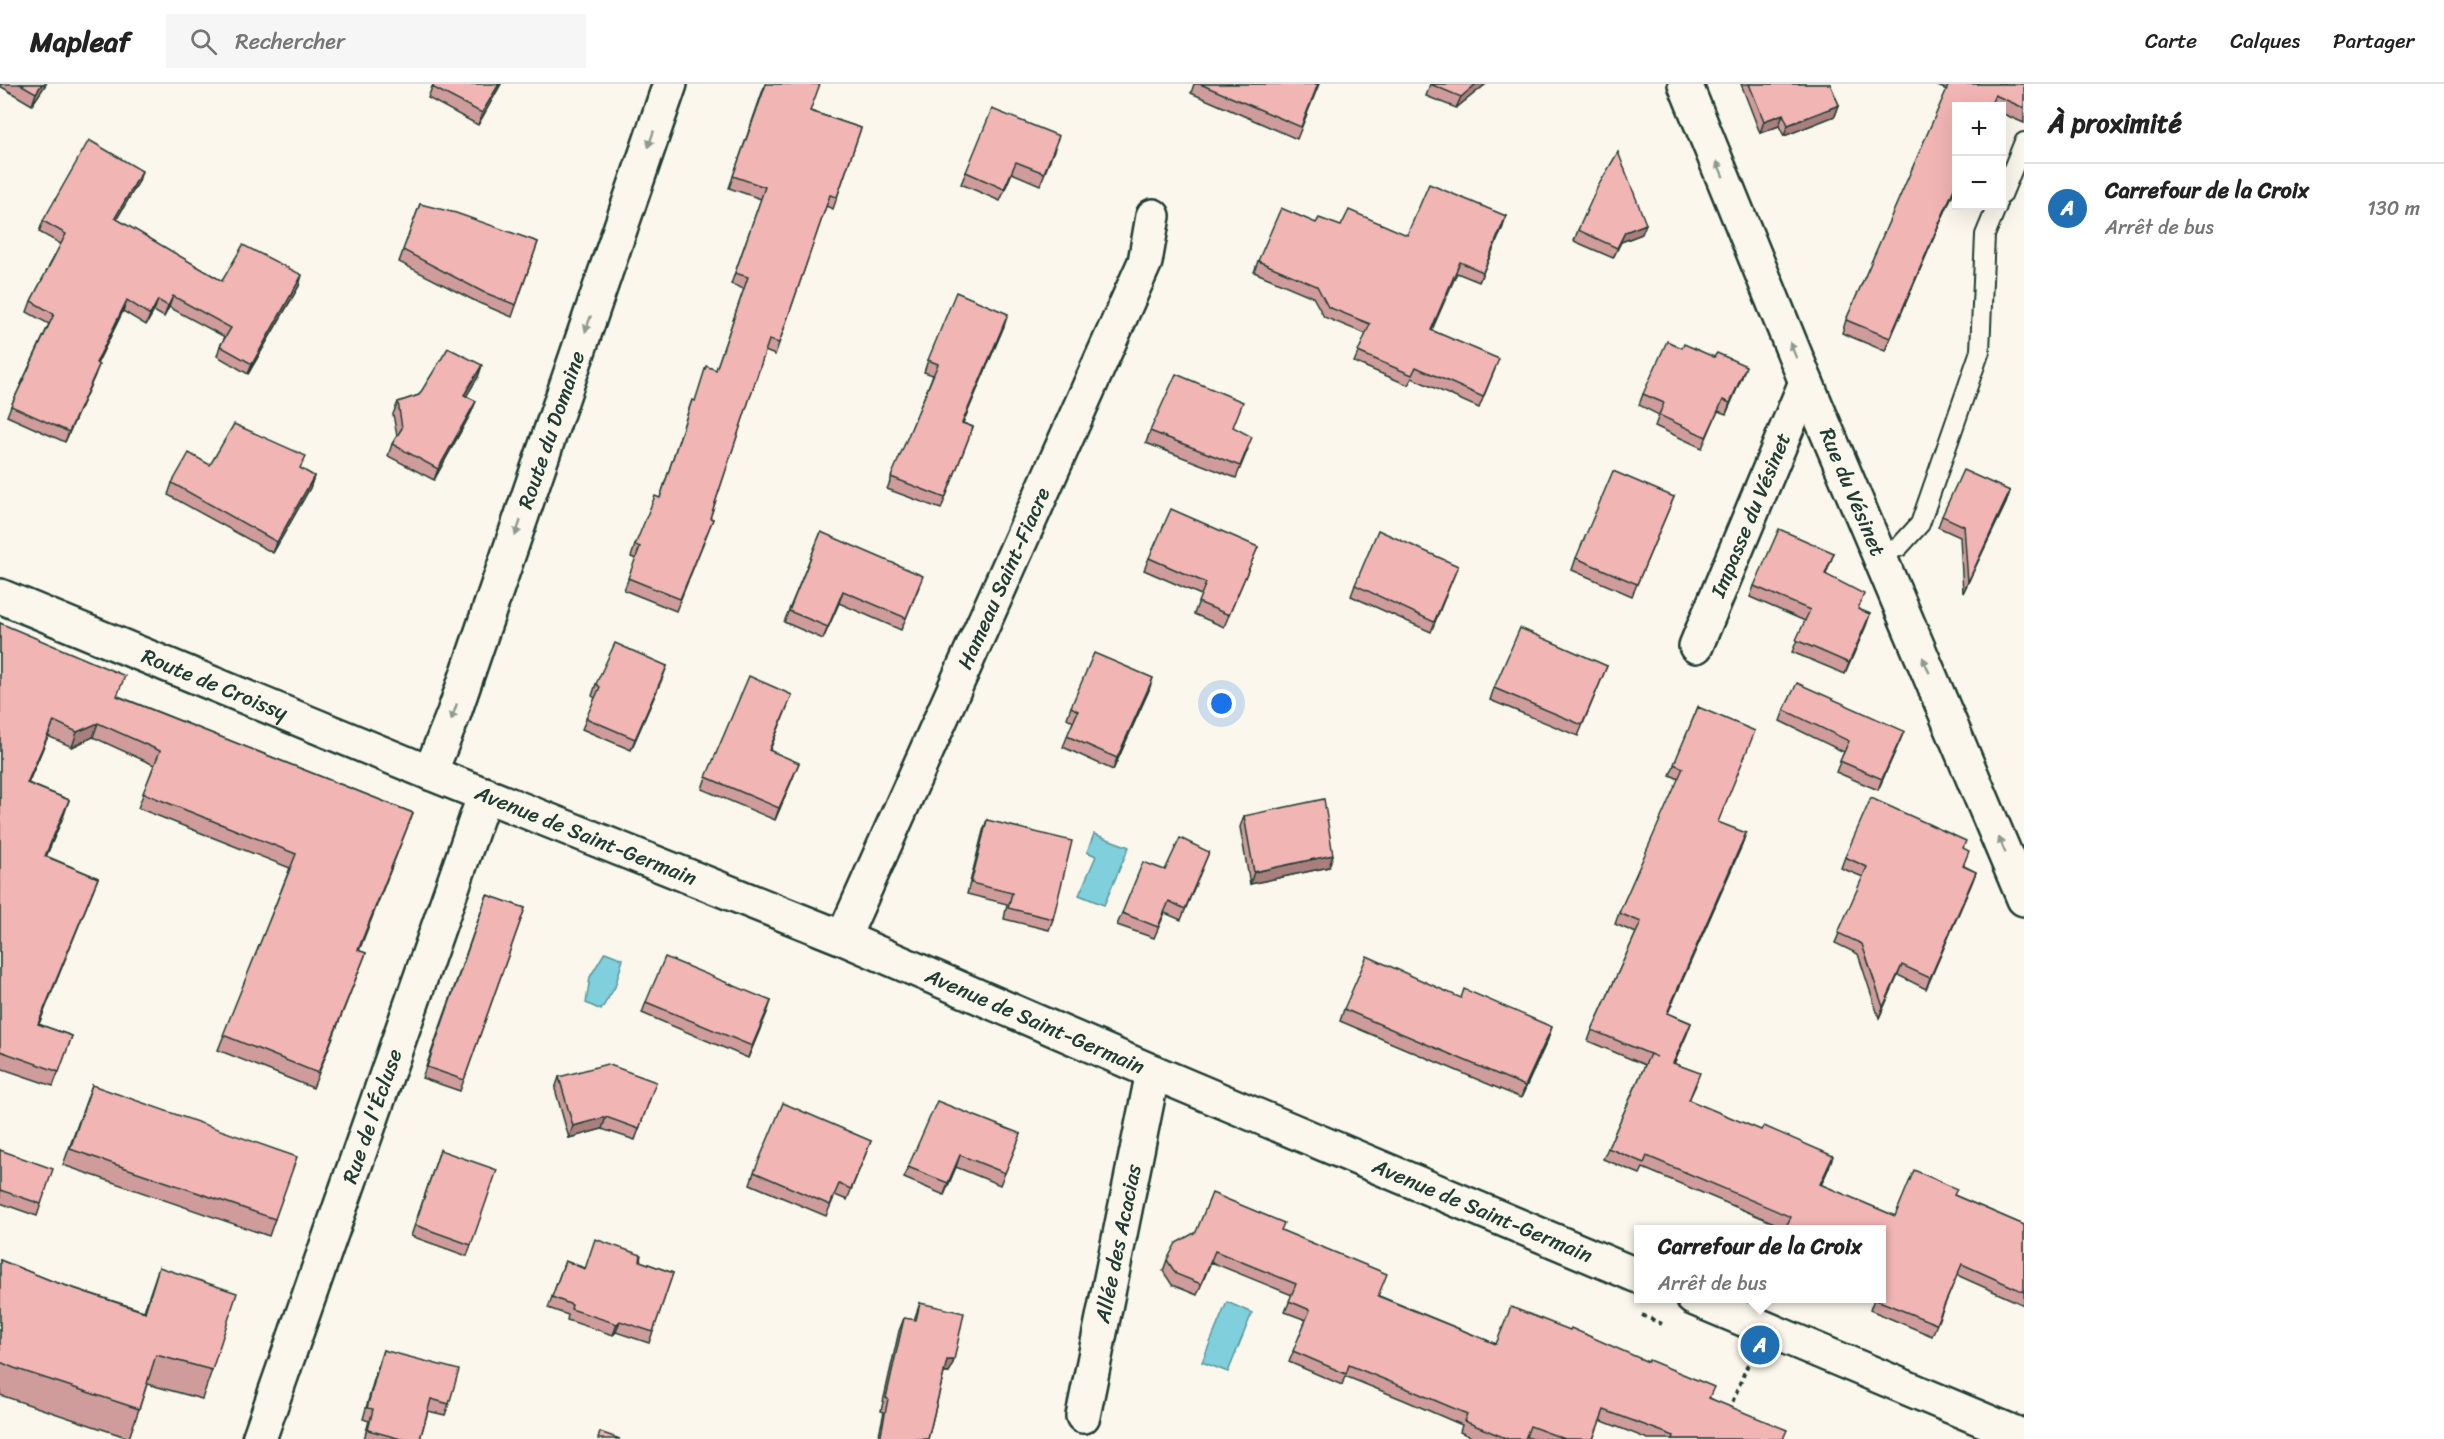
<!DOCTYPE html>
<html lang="fr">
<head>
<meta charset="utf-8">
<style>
  body { margin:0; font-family:Sriracha,sans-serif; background:#f6f6f6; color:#222 }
  .controls { position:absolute; right:18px; top:18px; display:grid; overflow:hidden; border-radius:0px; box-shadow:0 6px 24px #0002 }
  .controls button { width:54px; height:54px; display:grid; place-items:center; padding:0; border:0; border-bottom:2px solid #e0e0e0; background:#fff; color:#222; font:30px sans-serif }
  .you { position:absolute; left:1222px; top:620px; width:21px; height:21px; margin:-15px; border:4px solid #fff; border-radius:50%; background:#1a73e8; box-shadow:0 0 0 9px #1a73e833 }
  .badge { display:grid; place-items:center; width:39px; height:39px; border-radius:50%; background:#1f6fb2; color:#fff; font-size:20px; font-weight:700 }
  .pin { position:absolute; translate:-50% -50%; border:3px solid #fff; box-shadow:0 2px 6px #0006 }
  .popup { position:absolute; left:1634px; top:1141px; width:252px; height:78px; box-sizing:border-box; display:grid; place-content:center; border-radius:0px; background:#fff; filter:drop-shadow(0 2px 4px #0005); font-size:20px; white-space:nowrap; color:#767676 }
  .popup b { font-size:22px; color:#222 }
  .popup::after { content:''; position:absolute; left:50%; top:100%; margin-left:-12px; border:12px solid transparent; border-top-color:#fff }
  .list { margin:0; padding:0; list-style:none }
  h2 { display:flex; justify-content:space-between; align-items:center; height:78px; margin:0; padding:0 24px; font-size:26px }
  h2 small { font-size:20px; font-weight:400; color:#767676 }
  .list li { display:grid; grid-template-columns:39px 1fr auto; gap:18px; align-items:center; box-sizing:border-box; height:90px; padding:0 24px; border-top:2px solid #e0e0e0 }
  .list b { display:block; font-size:22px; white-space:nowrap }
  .list p { margin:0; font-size:20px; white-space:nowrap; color:#767676 }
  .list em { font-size:20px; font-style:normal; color:#767676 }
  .icon { flex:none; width:33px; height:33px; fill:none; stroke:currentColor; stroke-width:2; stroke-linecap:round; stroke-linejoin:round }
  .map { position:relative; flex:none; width:2024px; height:1355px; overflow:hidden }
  header { display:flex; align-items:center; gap:36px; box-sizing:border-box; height:84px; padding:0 30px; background:#fff; border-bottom:2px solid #e0e0e0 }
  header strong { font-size:28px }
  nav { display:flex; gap:33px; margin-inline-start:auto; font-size:21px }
  .search { width:420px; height:54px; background:#f6f6f6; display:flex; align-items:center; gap:15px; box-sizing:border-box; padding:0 21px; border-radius:0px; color:#767676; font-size:22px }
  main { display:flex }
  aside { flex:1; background:#fff }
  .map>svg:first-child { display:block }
  .water { fill:#80cfdd; stroke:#599599; stroke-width:1.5 }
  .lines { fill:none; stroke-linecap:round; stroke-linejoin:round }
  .service-casing { stroke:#1f3d34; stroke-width:22 }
  .minor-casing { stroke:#1f3d34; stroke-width:38 }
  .tertiary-casing { stroke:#1f3d34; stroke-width:38 }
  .secondary-casing { stroke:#1f3d34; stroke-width:38 }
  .path { stroke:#1f3d34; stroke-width:4; stroke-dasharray:4.5 4.5; stroke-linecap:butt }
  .service { stroke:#fbf7ec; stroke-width:18 }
  .minor { stroke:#fbf7ec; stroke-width:33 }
  .tertiary { stroke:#fbf7ec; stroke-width:33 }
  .secondary { stroke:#fbf7ec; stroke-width:33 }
  .wall { fill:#cf9c9b; stroke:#1f3d34; stroke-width:1.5 }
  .shaded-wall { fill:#a97f7e; stroke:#1f3d34; stroke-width:1.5 }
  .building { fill:#f1b5b4; stroke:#1f3d34; stroke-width:1.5 }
  .oneway { fill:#8d9a90 }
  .labels { text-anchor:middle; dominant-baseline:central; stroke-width:4.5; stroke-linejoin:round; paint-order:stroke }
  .street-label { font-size:21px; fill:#1f3d34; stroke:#fbf7ec }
</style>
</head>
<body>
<header>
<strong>Mapleaf</strong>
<div class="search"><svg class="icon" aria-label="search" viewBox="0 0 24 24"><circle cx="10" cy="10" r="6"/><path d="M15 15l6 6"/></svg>Rechercher</div>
<nav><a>Carte</a><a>Calques</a><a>Partager</a></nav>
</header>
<main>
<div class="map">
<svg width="2024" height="1355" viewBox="0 0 2024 1355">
  <rect width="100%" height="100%" fill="#fbf7ec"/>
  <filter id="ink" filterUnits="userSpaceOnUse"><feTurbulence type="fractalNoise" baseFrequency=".0167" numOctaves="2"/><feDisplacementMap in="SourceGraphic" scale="12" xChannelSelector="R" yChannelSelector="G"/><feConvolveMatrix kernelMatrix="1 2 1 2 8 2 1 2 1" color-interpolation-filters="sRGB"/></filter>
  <g filter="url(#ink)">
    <g class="water">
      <polygon points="1094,750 1129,763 1104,821 1079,811 1096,772 1087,768"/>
      <polygon points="605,868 623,875 615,903 601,926 586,919 590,893"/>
      <polygon points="1227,1218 1252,1229 1228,1288 1202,1278"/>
    </g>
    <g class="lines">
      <g class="service-casing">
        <g id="service">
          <polyline points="2002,111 2024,58"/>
          <polyline points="1878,469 1899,463 1920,440 1980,267 1985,151 1997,122"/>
        </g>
      </g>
      <g class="minor-casing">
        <g id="minor">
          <path id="s1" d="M1685,0L1806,298L2024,815"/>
          <path id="s2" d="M1696,562L1806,298"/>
          <path id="s3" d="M430,689L454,629L670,0"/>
          <path id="s4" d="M843,854L1145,178L1153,132"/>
          <path id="s5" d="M1083,1332L1153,988"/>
        </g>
      </g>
      <g class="tertiary-casing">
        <g id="tertiary">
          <path id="s6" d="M259,1355L485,710"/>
        </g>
      </g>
      <g class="secondary-casing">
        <g id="secondary">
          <path id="s7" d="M0,512L430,689L843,854L1153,988L1638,1192"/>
          <polyline points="1693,1214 2024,1353"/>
        </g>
      </g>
      <g class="path">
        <polyline points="1642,1231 1662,1240"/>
        <polyline points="1729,1326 1748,1280"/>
      </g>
      <use href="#service" class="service"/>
      <use href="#minor" class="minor"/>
      <use href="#tertiary" class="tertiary"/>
      <use href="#secondary" class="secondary"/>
    </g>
    <g class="wall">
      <polygon points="0,0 46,0 32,21 0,2"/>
      <polygon points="501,0 478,41 428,14 432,3"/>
      <polygon points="765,0 810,27 861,44 833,125 826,122 775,271 765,267 710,434 713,435 676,527 624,506 636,475 631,473 635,461 660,414 692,316 695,317 716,286 744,205 731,200 761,115 729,104"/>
      <polygon points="1194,0 1319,0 1297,55 1191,9"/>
      <polygon points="1430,0 1486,0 1456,24 1426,12"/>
      <polygon points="1741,0 1830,0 1839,21 1835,32 1784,52 1779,42 1760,49"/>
      <polygon points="1933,0 2024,0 2024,39 2001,29 2001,22 1956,22 1956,102 1885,267 1842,249 1846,236 1947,6"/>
      <polygon points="1055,64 1040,101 1012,89 1000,117 961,100 966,88"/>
      <polygon points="139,97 116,135 222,197 299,202 248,290 217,272 220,262 225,253 169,223 164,233 154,227 146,241 123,227 97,280 95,291 65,358 7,332 11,322 49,240 27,228 31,217 61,160 39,148 43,137"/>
      <polygon points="420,120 538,158 512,233 479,219 399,178"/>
      <polygon points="1506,132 1479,198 1457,189 1432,246 1495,285 1479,324 1412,294 1408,301 1354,278 1366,250 1324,233 1313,213 1254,188 1258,177 1316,139 1407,151"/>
      <polygon points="1578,146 1642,150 1621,158 1613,174 1574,157"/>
      <polygon points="1004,242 963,339 973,343 941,425 887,405 933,291 924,288 928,276"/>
      <polygon points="482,281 478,293 466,312 476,317 471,329 434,396 388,372 392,360 397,352 393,330 398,318 419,311"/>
      <polygon points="1742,293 1726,330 1718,327 1702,364 1655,342 1659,331 1639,321 1643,310"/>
      <polygon points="1233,343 1248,365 1236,394 1146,359 1150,347"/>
      <polygon points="210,381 301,385 314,392 310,404 273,469 168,411 172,399"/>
      <polygon points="2010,407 2006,419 1963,509 1960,453 1938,443 1942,432"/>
      <polygon points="1674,413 1632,512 1572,486 1576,474"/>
      <polygon points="821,448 919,503 901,546 839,519 823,555 784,538"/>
      <polygon points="1258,463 1224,543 1194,530 1201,511 1144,486 1149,474"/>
      <polygon points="1834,469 1826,490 1858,525 1870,530 1845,590 1792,568 1805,537 1750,513 1754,502"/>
      <polygon points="1458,482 1431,548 1351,512 1355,501"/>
      <polygon points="0,539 118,612 413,729 359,867 366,869 313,1004 218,966 290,784 138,724 154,681 93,653 72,663 48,652 28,699 69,716 46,772 98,794 38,940 72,952 53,1002 0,984"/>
      <polygon points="667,582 631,666 582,645 595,614 592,612 596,600"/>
      <polygon points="1607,582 1578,652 1490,616 1494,604"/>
      <polygon points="1149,606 1113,686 1063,663 1073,638 1067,634 1071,623"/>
      <polygon points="792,611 770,666 794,691 775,736 702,705 706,693"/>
      <polygon points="1698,623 1718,739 1742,761 1668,929 1691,939 1674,980 1696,1001 1689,1016 1829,1083 1821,1101 1895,1132 1954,1111 2024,1141 2024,1221 1957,1191 1932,1252 1870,1226 1874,1215 1881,1215 1881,1146 1785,1146 1786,1144 1643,1084 1640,1090 1603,1075 1608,1064 1645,981 1588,957 1592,946 1636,849 1615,840 1619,829 1679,695 1670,691"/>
      <polygon points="1784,626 1904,647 1878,706 1836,688 1844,668 1780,637"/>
      <polygon points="1244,732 1329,783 1250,800 1240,743"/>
      <polygon points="987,736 1053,835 1049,846 1004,835 1007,820 967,810 983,747"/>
      <polygon points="1963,764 1964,782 1976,788 1926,905 1898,891 1879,934 1858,870 1835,859 1863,793 1841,784 1845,773"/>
      <polygon points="1209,768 1181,836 1165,829 1154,854 1117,841 1122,829 1165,786"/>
      <polygon points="487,811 525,824 460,1007 422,994"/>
      <polygon points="771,917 748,974 642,929 646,918"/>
      <polygon points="1344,925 1548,955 1521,1014 1340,937"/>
      <polygon points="559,993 656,998 635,1056 602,1045 569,1054 555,1005"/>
      <polygon points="92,1001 275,1135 269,1152 63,1081"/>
      <polygon points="1021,1050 1000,1101 956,1083 944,1111 904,1094 908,1083"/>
      <polygon points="871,1057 847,1116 835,1111 826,1132 750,1100 754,1088"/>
      <polygon points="0,1066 41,1120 37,1132 0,1119"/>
      <polygon points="440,1066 471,1161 467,1172 411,1152"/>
      <polygon points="1281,1146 1379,1212 1496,1260 1710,1314 1783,1355 1648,1355 1600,1336 1593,1355 1533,1355 1526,1353 1525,1355 1476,1355 1460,1348 1462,1341 1404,1316 1345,1292 1342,1301 1289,1278 1306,1236 1285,1228 1292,1211 1211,1178 1197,1211 1172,1201 1163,1187 1167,1176"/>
      <polygon points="0,1176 52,1197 144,1227 159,1183 212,1286 202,1315 147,1300 139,1325 129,1354 0,1311"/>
      <polygon points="565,1177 585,1184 640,1177 673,1189 649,1259 616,1248 613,1251 567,1236 568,1231 548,1224"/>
      <polygon points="920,1219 954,1276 949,1289 944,1289 928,1355 878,1355 884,1328 881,1327 899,1247 904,1234 914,1236"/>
      <polygon points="383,1266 449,1320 445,1331 428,1327 420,1355 364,1355 369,1337 363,1335 379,1278"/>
    </g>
    <g class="shaded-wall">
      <polygon points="42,0 46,0 32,21 36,9"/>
      <polygon points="499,0 501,0 478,41 482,29"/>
      <polygon points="1476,0 1486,0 1456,24 1461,13"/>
      <polygon points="1839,21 1835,32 1784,52 1788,41"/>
      <polygon points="1783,30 1779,42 1760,49 1764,37"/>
      <polygon points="142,87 139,97 111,145 115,134"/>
      <polygon points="1956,100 1956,102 1885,267 1890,254"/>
      <polygon points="1506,132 1503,143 1479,198 1483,188"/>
      <polygon points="1646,140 1642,150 1621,158 1613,174 1625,148"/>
      <polygon points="302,191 299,202 248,290 252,280"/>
      <polygon points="173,212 169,223 164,233 168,222"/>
      <polygon points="127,216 123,227 92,290 96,279"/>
      <polygon points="158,216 154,227 146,241 150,231"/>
      <polygon points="1008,230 1004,242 958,350 962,339"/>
      <polygon points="99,281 95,291 65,358 69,348"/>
      <polygon points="482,281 478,293 460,323 464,311"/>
      <polygon points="1746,282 1742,293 1726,330 1730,319"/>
      <polygon points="476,317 471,329 434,396 438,385"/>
      <polygon points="314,392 310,404 273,469 277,458"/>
      <polygon points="2010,407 2006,419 1963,509 1968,498"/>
      <polygon points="843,507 839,519 823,555"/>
      <polygon points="1870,530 1866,542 1845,590 1849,579"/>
      <polygon points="667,582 663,593 631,666 635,655"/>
      <polygon points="1153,594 1149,606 1113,686 1117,674"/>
      <polygon points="54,637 48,652 22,714 27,699"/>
      <polygon points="98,639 93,653 72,663 77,648"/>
      <polygon points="1904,647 1900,657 1878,706 1882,695"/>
      <polygon points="799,679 794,691 775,736 779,724"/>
      <polygon points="69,716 64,731 40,787 45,772"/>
      <polygon points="1746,749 1742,761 1663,940 1667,929"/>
      <polygon points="1333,771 1329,783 1250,800 1254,788"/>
      <polygon points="1976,788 1972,799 1926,905 1930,894"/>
      <polygon points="98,794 92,809 33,955 38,940"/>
      <polygon points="1902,881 1898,891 1879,934 1883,923"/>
      <polygon points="771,917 767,929 748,974 752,962"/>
      <polygon points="1691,939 1687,950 1669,991 1673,979"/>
      <polygon points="1552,943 1548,955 1521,1014 1525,1002"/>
      <polygon points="606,1033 602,1045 569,1054 573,1042"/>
      <polygon points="960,1071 956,1083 944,1111 948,1099"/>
      <polygon points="1833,1072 1829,1083 1816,1112 1820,1100"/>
      <polygon points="620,1237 616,1248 613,1251 617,1240"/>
      <polygon points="947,1276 954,1276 949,1289 943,1288"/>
    </g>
    <g class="building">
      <polygon points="20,0 42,0 36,9"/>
      <polygon points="434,0 499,0 482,29 432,3"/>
      <polygon points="766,0 820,0 810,27 861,44 837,113 830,111 779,259 769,256 710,434 713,435 680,515 628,494 640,463 635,461 655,412 660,414 692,316 695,317 706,282 716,286 748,193 735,189 765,103 733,92"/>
      <polygon points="1200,0 1318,0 1301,43"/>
      <polygon points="1430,0 1476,0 1461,13"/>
      <polygon points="1749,0 1830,0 1839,21 1788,41 1783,30 1764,37"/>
      <polygon points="1949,0 2024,0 2024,24 1995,11 1990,22 1956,22 1956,100 1890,254 1846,236"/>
      <polygon points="992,25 1059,52 1044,89 1016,78 1004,105 966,88"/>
      <polygon points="89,56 142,87 115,134 222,197 243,161 302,191 252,280 220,262 231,244 173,212 168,222 158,216 150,231 127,216 96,279 99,281 69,348 11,322 54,230 31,217 66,150 43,137"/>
      <polygon points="1618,68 1646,140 1625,148 1617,164 1578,146 1598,102"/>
      <polygon points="1429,100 1506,132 1483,188 1460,178 1431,246 1499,275 1483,313 1416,283 1412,291 1358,268 1370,240 1328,223 1317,202 1258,177 1281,124 1316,139 1319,134 1341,142 1349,126 1407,151"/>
      <polygon points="420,120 456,129 538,158 516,221 483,208 403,166"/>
      <polygon points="956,208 1008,230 962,339 973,343 945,414 891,393 938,280 928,276"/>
      <polygon points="1667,257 1682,264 1684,260 1714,273 1717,269 1746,282 1730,319 1723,316 1706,353 1659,331 1664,319 1643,310"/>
      <polygon points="448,264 482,281 464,311 476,317 438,385 392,360 402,344 398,318 419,311"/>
      <polygon points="1176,290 1243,318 1233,343 1252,353 1240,382 1150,347"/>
      <polygon points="234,340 306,372 300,384 314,392 277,458 172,399 189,369 210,381"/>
      <polygon points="1963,386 2010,407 1968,498 1964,442 1942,432"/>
      <polygon points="1613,387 1674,413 1637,500 1576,474"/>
      <polygon points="1171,425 1258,463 1229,531 1198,518 1206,499 1149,474"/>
      <polygon points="1779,445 1834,469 1825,490 1864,510 1858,525 1870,530 1849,579 1796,556 1810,526 1754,502"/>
      <polygon points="1378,446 1458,482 1434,538 1355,501"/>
      <polygon points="821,448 923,492 906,534 843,507 828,543 789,527"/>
      <polygon points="0,539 125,592 117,612 413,729 358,866 366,869 318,989 223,951 296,770 143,709 160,667 98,639 77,648 54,637 27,699 69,716 45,772 98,794 38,940 72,952 59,988 0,967"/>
      <polygon points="1520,544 1607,582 1582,641 1494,604"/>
      <polygon points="615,559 667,582 635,655 586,634 600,603 596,600"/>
      <polygon points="1094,569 1153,594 1117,674 1067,652 1078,627 1071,623"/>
      <polygon points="749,592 792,611 769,666 799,679 779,724 706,693"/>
      <polygon points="1797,599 1904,647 1882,695 1840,677 1849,657 1784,626"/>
      <polygon points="1698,623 1755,647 1718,738 1746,749 1667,929 1691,939 1673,979 1700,989 1689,1016 1761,1046 1764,1042 1833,1072 1820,1100 1895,1132 1914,1086 1957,1105 1954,1111 2024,1141 2024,1208 1962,1180 1936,1240 1874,1215 1881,1215 1881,1193 1883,1188 1881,1188 1881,1146 1788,1146 1785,1144 1791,1133 1647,1072 1644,1079 1608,1064 1650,970 1657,973 1592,946 1641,838 1619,829 1683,684 1674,680"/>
      <polygon points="1871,714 1966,757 1963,764 1969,767 1963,782 1976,788 1930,894 1902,881 1883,923 1862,860 1838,849 1867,783 1845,773"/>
      <polygon points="1324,715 1333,771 1254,788 1244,732"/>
      <polygon points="987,736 1072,757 1053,835 1008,824 1012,809 971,799"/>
      <polygon points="1180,754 1209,768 1185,825 1169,817 1158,843 1122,829 1143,778 1165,786"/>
      <polygon points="487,811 525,824 464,996 427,983"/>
      <polygon points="1367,872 1461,914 1464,905 1552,943 1525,1002 1344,925"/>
      <polygon points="665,873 771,917 752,962 646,918"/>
      <polygon points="607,980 656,998 639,1045 606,1033 573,1042 559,993"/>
      <polygon points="92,1001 297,1073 275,1135 70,1065"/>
      <polygon points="937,1017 1021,1050 1005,1089 960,1071 948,1099 908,1083"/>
      <polygon points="783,1019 871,1057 851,1105 839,1100 830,1121 754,1088"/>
      <polygon points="0,1066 53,1085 41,1120 0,1106"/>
      <polygon points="440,1066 497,1086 471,1161 415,1141"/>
      <polygon points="1212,1109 1284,1139 1281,1146 1387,1190 1378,1212 1496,1260 1511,1223 1570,1246 1571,1244 1648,1278 1649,1276 1714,1303 1709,1314 1787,1346 1783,1355 1673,1355 1674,1352 1604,1326 1593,1355 1565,1355 1530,1342 1525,1355 1508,1355 1464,1337 1467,1330 1408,1305 1349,1281 1346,1290 1293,1267 1310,1226 1289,1217 1296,1200 1215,1167 1201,1200 1176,1190 1167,1176 1176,1159 1196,1148"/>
      <polygon points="595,1155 641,1171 640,1177 673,1189 653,1248 620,1237 617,1240 571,1225 572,1221 552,1213 565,1177 585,1185"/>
      <polygon points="0,1176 52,1197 145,1228 159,1183 237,1209 212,1286 156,1271 139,1325 14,1284 0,1278"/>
      <polygon points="920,1219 964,1229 954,1276 947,1276 928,1355 880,1355 888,1315 886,1314 904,1234 916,1236"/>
      <polygon points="383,1266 459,1286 449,1320 431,1315 420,1355 401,1355 368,1346 373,1325 367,1324"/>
      <polygon points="600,1348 620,1355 598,1355"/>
    </g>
    <defs><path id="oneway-solid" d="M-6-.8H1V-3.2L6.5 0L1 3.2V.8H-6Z" transform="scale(1.5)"/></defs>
    <g class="oneway">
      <use href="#oneway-solid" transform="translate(651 55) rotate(109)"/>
      <use href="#oneway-solid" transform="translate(1720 85) rotate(-113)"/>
      <use href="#oneway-solid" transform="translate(588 240) rotate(109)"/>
      <use href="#oneway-solid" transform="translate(1793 266) rotate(-112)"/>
      <use href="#oneway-solid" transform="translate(518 444) rotate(109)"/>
      <use href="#oneway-solid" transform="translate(1926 581) rotate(-113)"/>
      <use href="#oneway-solid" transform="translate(454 628) rotate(109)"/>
      <use href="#oneway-solid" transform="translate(2002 761) rotate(-113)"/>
    </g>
  </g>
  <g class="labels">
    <g class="street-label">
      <text stroke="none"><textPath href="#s3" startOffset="364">Route du Domaine</textPath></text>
      <text stroke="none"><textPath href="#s1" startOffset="441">Rue du Vésinet</textPath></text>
      <text stroke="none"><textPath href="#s2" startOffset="142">Impasse du Vésinet</textPath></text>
      <text stroke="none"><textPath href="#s4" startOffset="394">Hameau Saint-Fiacre</textPath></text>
      <text stroke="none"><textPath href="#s7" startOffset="232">Route de Croissy</textPath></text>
      <text stroke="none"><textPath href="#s7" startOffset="633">Avenue de Saint-Germain</textPath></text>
      <text stroke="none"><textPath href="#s7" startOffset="1119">Avenue de Saint-Germain</textPath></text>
      <text stroke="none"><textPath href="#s6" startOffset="342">Rue de l'Écluse</textPath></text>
      <text stroke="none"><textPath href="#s7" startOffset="1605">Avenue de Saint-Germain</textPath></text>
      <text stroke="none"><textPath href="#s5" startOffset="176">Allée des Acacias</textPath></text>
    </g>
  </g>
</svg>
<div class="controls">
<button>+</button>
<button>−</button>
</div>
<div class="you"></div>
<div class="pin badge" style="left:1760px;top:1261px">A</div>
<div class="popup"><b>Carrefour de la Croix</b>Arrêt de bus</div>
</div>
<aside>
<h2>À proximité<small></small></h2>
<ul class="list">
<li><span class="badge">A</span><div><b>Carrefour de la Croix</b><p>Arrêt de bus</p></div><em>130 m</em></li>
</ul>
</aside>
</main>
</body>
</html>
